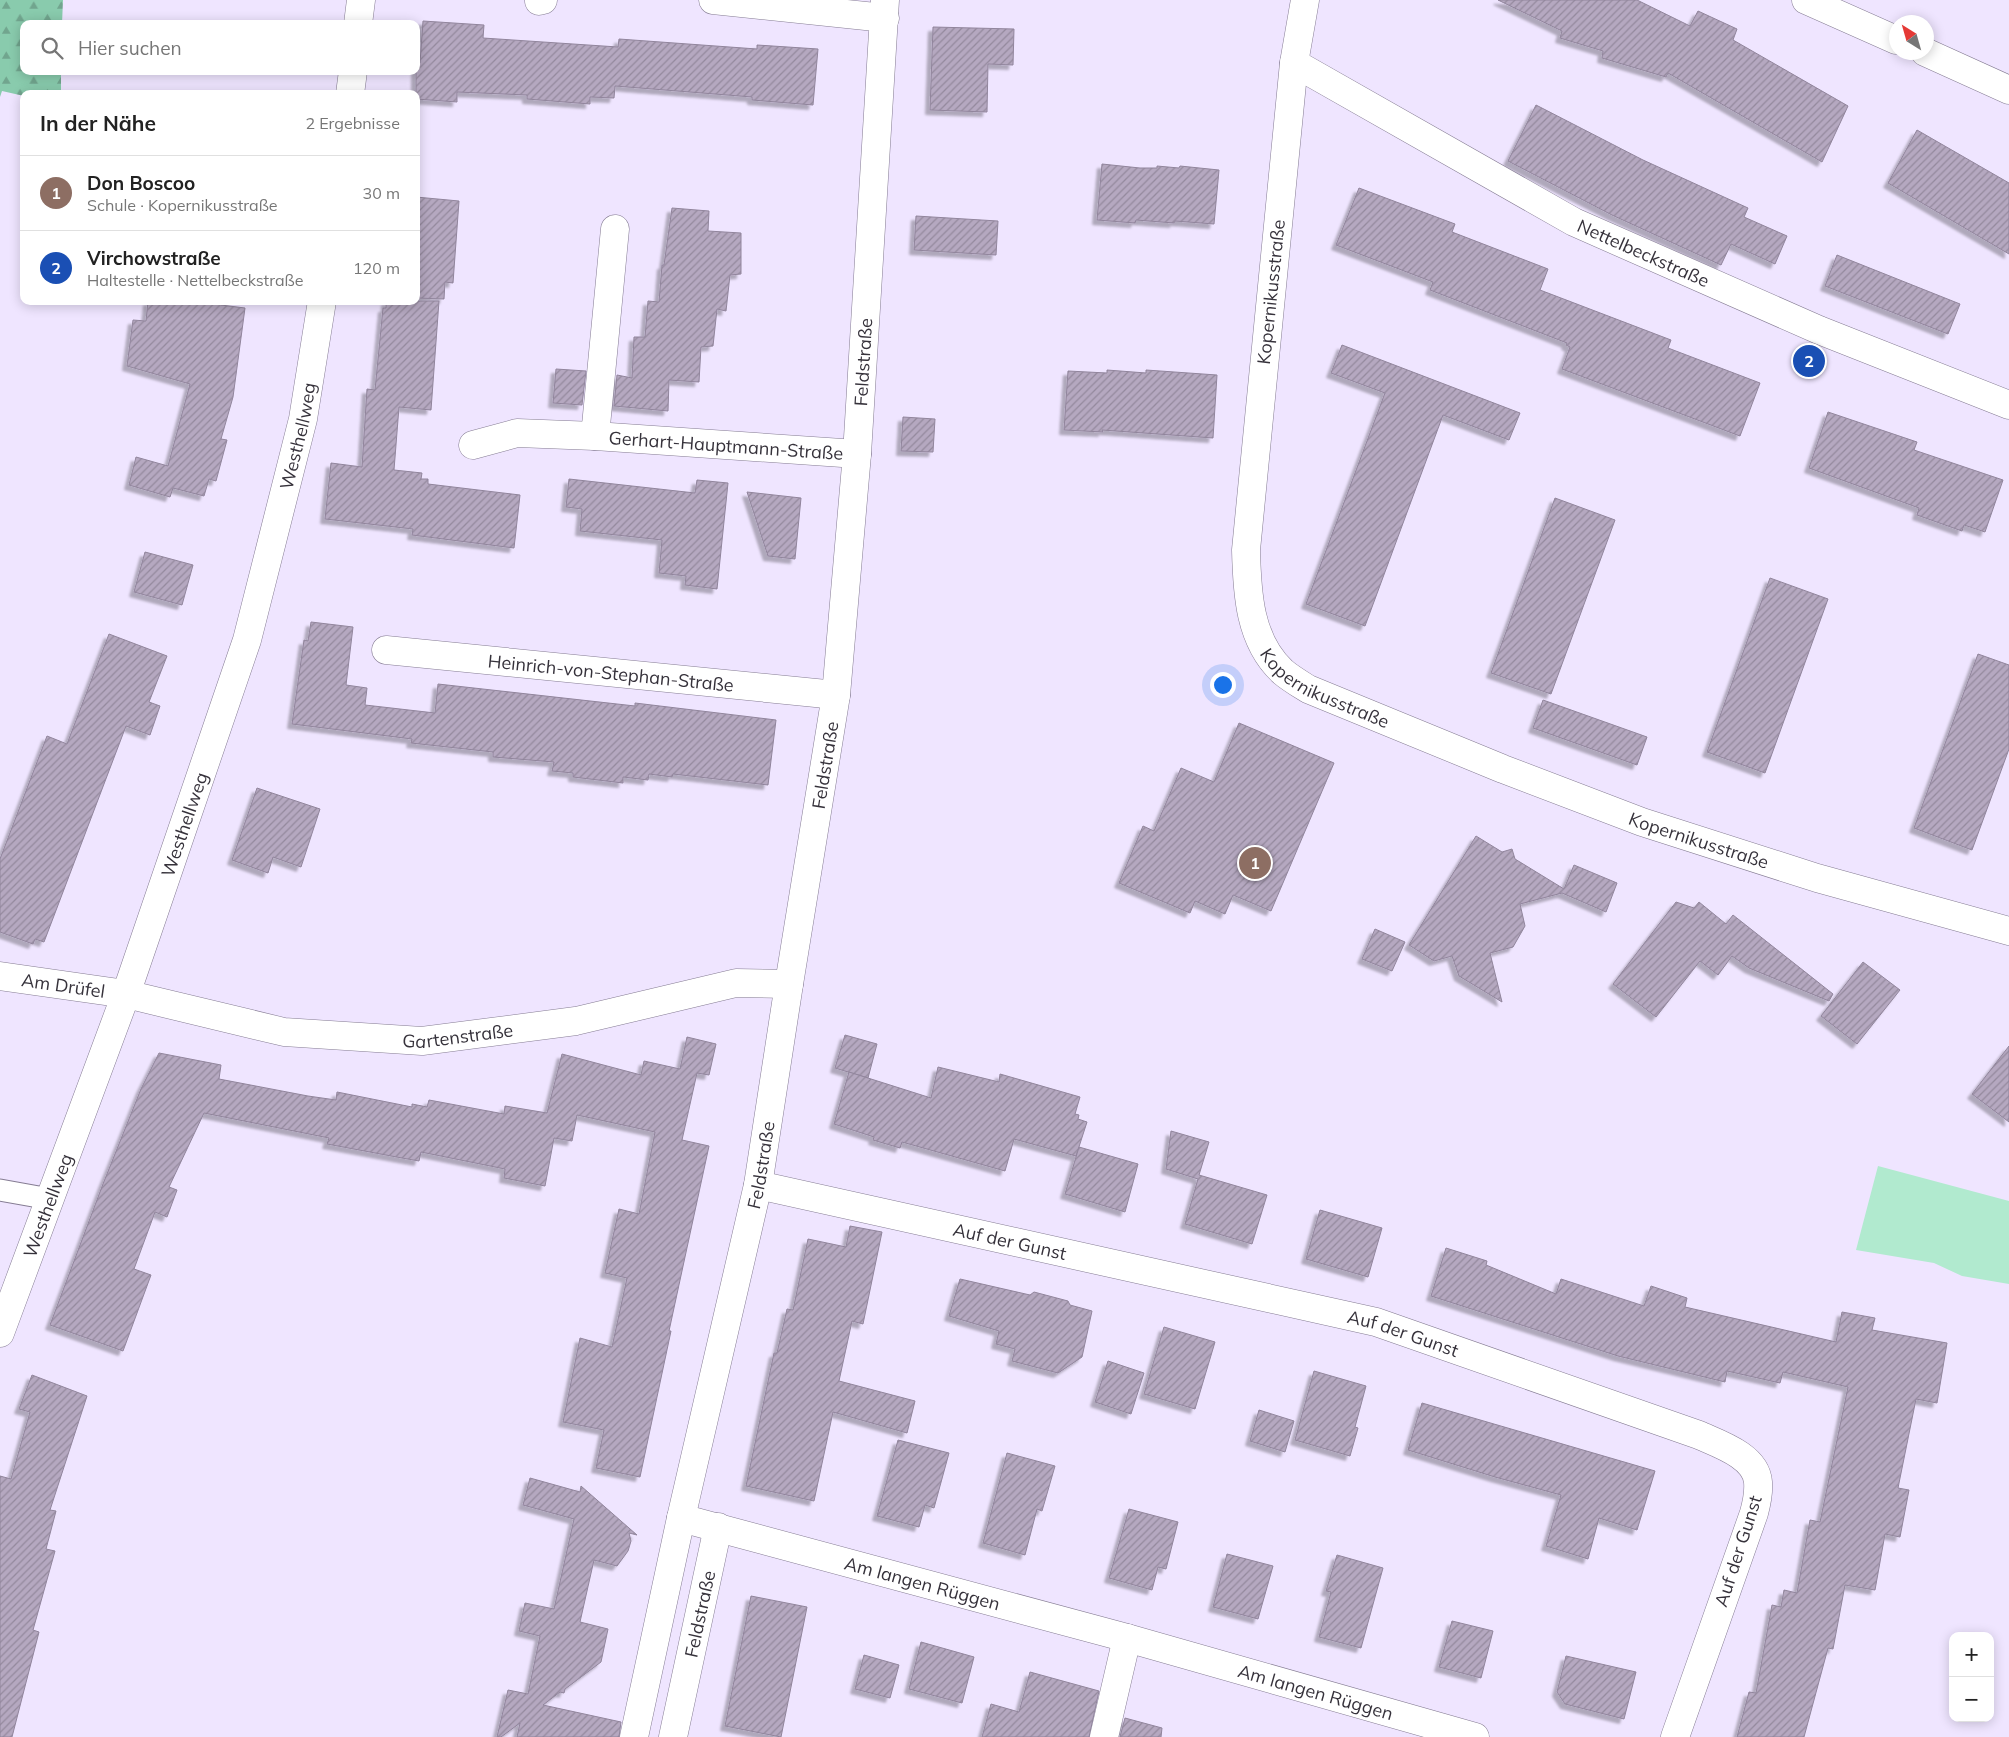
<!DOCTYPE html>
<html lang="de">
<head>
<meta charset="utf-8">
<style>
  body { margin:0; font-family:Mulish,sans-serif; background:#f6f6f6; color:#222 }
  .controls { position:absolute; right:15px; bottom:15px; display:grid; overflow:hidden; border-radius:10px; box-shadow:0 2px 12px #0003 }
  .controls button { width:45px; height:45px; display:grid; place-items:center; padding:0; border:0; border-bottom:1px solid #e0e0e0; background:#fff; color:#222; font:25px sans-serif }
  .compass { position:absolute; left:1889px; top:15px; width:45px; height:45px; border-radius:50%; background:#fff; box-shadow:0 2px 12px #0003; rotate:323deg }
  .you { position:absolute; left:1222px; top:684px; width:18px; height:18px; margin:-12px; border:4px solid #fff; border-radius:50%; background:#1a73e8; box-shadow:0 0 0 8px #1a73e833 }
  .badge { display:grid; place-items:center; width:32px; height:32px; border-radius:50%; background:#db2777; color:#fff; font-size:16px; font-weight:700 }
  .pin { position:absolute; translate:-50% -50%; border:2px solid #fff; box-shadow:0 1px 5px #0006 }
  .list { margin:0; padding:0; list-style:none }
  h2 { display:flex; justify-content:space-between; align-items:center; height:65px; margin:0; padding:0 20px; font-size:21px }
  h2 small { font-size:16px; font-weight:400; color:#767676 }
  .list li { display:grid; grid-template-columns:32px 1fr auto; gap:15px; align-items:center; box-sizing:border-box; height:75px; padding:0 20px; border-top:1px solid #e0e0e0 }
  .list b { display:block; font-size:19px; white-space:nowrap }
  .list p { margin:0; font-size:16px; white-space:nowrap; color:#767676 }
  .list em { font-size:16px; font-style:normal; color:#767676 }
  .icon { flex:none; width:28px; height:28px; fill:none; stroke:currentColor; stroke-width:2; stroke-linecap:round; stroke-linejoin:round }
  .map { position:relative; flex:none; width:2009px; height:1737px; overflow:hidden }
  .search { position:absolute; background:#fff; box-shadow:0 2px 12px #0003; left:20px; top:20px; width:400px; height:55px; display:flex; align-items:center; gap:12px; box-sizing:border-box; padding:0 18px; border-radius:10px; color:#767676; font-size:19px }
  .panel { position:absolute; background:#fff; box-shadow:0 2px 12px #0003; left:20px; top:90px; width:400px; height:215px; border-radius:10px }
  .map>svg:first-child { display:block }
  .grass { fill:#b1eacf }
  .forest { fill:url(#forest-firs) }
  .building { fill:url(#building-hatch); stroke:#91859c; filter:url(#shadow) }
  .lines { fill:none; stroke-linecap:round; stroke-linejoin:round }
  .lane-casing { stroke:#857c93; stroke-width:23 }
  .street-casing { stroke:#857c93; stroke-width:29 }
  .lane { stroke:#fff; stroke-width:21 }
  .street { stroke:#fff; stroke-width:28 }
  .labels { text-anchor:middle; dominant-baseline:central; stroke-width:4; stroke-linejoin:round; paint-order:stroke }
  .street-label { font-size:18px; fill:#36323b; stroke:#fff }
</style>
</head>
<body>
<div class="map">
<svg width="2009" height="1737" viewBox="0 0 2009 1737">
  <defs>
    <pattern id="forest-firs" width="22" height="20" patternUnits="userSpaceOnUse" patternTransform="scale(1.25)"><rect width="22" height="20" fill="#89cbad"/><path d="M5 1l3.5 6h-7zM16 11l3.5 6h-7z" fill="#71a58e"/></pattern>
    <pattern id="building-hatch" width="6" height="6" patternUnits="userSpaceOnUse" patternTransform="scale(1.25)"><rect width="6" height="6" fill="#b5a8c0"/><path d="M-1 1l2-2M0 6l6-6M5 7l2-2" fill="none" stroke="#94899d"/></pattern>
    <filter id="shadow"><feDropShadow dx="-4.5" dy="4.5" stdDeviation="1" flood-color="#0004"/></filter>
  </defs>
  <rect width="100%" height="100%" fill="#efe5ff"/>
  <polygon class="grass" points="1878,1166 2009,1201 2009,1284 1962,1276 1934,1263 1856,1250"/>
  <polygon class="forest" points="0,0 63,0 62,24 24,24 24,71 61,71 61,94 24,94 24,96 2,91 0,97"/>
  <g class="building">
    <polygon points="1498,0 1637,0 1690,26 1698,11 1737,29 1733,40 1848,106 1822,162 1668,73 1666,77 1602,58 1603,51 1560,38 1562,31"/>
    <polygon points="423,21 484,25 483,38 618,47 619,39 757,49 757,45 818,49 813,105 752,100 752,97 615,86 614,98 590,97 590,104 527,99 527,95 457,92 457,102 416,99 416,63 420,63"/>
    <polygon points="933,27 1014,29 1013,65 988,64 987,112 930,110"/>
    <polygon points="1536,105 1643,160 1748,208 1744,217 1787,236 1775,264 1731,244 1721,265 1612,215 1508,161"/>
    <polygon points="1917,130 2009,183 2009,254 1888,183"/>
    <polygon points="1102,164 1140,168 1157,168 1157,166 1179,168 1180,166 1219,170 1214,224 1175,221 1174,223 1136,220 1135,223 1097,220"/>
    <polygon points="1359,188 1455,224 1452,232 1548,269 1540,290 1671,340 1668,348 1760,383 1740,436 1562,369 1570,347 1566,345 1567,343 1430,290 1433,282 1336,245"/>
    <polygon points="416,197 459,201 453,283 445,282 444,299 416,298"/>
    <polygon points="672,208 709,211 708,231 741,233 741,274 730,275 726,311 717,309 713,346 701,347 699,382 669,380 668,411 614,406 617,375 632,378 634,337 645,337 648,301 659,302 662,265 664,265"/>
    <polygon points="916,216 998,221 996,255 914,250"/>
    <polygon points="1837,255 1960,304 1948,334 1825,286"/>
    <polygon points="148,301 222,301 221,305 245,308 233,397 221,439 227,440 216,481 209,479 204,496 173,488 170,497 129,485 136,457 168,466 190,384 127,366 133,320 146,321"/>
    <polygon points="386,301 439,301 431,410 399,407 394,470 422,473 421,479 428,479 428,484 520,495 514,548 412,535 413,529 325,519 331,463 362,467 367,389 375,390 383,308 386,308"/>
    <polygon points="1342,345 1520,413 1509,440 1443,415 1365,626 1306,604 1385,393 1331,373"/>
    <polygon points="556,369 586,371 582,405 553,403"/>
    <polygon points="1107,370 1146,373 1146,370 1217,375 1213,438 1102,430 1103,432 1064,430 1068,371 1107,373"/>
    <polygon points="1828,412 1917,442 1914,450 2003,480 1985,532 1964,525 1962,531 1917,515 1919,508 1809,468"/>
    <polygon points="903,417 935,419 933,452 901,451"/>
    <polygon points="569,479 695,493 697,480 728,483 717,589 685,585 686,576 659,573 662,540 580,531 582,509 566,507"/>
    <polygon points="747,492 801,498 795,559 768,556"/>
    <polygon points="1555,498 1615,520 1551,694 1491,673"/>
    <polygon points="145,552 193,565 182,605 134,592"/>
    <polygon points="1770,578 1828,599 1765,773 1707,752"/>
    <polygon points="311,622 353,627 346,685 367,688 365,705 435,713 438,684 635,706 635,703 776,720 768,785 673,774 672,777 649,774 648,780 623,777 623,783 573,777 573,773 552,771 554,762 493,757 493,752 411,743 412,739 292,724 304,640 308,641"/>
    <polygon points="109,634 167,656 149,702 160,706 150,735 126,726 44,942 35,939 33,944 0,932 0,859 47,736 67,744"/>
    <polygon points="1978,654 2009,665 2009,749 1972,850 1914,828"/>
    <polygon points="1543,700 1647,737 1637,765 1533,728"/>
    <polygon points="1239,723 1334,763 1271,911 1233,895 1225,914 1195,901 1190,913 1119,883 1143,826 1154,831 1181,768 1214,782"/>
    <polygon points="257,788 320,809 301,867 273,857 268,873 232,860"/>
    <polygon points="1476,836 1502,852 1512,849 1515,859 1564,889 1574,865 1617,883 1606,912 1562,893 1520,904 1525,926 1513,947 1490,953 1502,1002 1459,976 1452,956 1434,961 1409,945"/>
    <polygon points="1676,902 1694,908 1699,902 1726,924 1733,915 1833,994 1829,1001 1749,968 1732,956 1718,975 1700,961 1656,1017 1613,984"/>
    <polygon points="1375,929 1405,942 1392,971 1362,959"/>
    <polygon points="1863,962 1900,990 1857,1044 1821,1016"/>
    <polygon points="845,1035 877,1044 868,1078 835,1068"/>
    <polygon points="687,1037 716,1044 709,1075 697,1073 682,1140 709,1146 669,1331 671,1331 640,1477 596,1468 604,1430 563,1422 580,1338 612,1347 627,1278 605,1273 619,1209 639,1214 655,1132 577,1115 572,1141 554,1138 545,1186 504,1178 505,1169 421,1152 419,1161 402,1158 327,1144 329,1138 204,1113 169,1187 177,1190 167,1217 155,1212 134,1269 151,1275 123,1351 50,1325 103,1184 141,1089 159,1053 221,1065 219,1079 308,1096 336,1100 337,1092 412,1107 412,1104 427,1107 429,1100 504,1114 505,1106 547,1113 562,1054 641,1075 644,1061 680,1069"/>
    <polygon points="2009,1046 2009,1122 1972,1094"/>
    <polygon points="938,1067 999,1082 1000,1074 1080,1097 1075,1114 1079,1115 1078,1119 1087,1122 1076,1156 1014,1139 1005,1171 902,1142 900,1148 873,1140 874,1137 834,1124 849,1072 931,1098"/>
    <polygon points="1171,1131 1209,1142 1199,1175 1267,1195 1252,1244 1185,1224 1198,1179 1166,1169"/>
    <polygon points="1079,1147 1138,1164 1125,1212 1065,1194"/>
    <polygon points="1320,1210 1382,1228 1368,1277 1306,1259"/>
    <polygon points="850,1226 882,1232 863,1324 852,1321 839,1381 915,1401 907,1433 833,1412 814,1501 746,1486 774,1353 777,1353 787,1309 793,1310 808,1239 846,1247"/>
    <polygon points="1446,1248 1487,1261 1486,1265 1556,1294 1561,1279 1644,1306 1651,1286 1687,1298 1685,1307 1836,1342 1842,1312 1875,1318 1872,1330 1947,1343 1937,1403 1916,1399 1898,1488 1909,1490 1900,1537 1885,1534 1875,1590 1845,1585 1833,1649 1828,1648 1804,1737 1737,1737 1749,1692 1756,1693 1772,1605 1781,1607 1784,1590 1797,1593 1810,1520 1820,1522 1848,1387 1783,1372 1780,1383 1727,1371 1725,1382 1618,1356 1431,1296"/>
    <polygon points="960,1279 1030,1295 1034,1292 1068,1301 1070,1305 1092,1311 1082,1357 1058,1373 1012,1361 1015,1349 996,1344 999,1331 949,1316"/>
    <polygon points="1164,1327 1215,1342 1195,1409 1144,1394"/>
    <polygon points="1108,1361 1144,1373 1131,1414 1095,1402"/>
    <polygon points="1314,1371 1366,1386 1355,1427 1358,1428 1350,1456 1295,1440"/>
    <polygon points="32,1375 87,1396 50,1510 56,1511 46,1549 55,1551 33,1630 39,1632 12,1737 0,1737 0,1476 11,1479 30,1412 19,1409"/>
    <polygon points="1422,1403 1655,1471 1637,1530 1599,1518 1588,1559 1546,1546 1561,1495 1495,1477 1408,1450"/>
    <polygon points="1259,1410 1294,1421 1285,1452 1250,1441"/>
    <polygon points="898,1440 949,1453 934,1508 925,1505 919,1527 877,1516"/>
    <polygon points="1007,1453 1055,1466 1042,1511 1037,1509 1025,1555 983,1543"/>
    <polygon points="530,1478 580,1492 581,1486 637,1535 629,1533 631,1541 628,1551 617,1566 594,1560 580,1622 608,1629 601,1662 565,1689 564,1693 560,1692 543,1705 621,1722 619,1737 517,1737 520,1723 501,1737 497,1737 508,1690 528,1694 540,1636 519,1631 525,1603 554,1609 574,1519 523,1505"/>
    <polygon points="1129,1509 1178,1522 1166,1569 1158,1567 1152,1590 1109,1578"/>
    <polygon points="1227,1554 1273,1566 1258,1619 1213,1607"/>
    <polygon points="1337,1555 1383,1568 1361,1648 1319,1637 1331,1592 1326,1591"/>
    <polygon points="751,1596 807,1607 781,1737 725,1726"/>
    <polygon points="1452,1621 1493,1631 1481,1678 1439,1667"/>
    <polygon points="921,1642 974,1657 962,1703 909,1689"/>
    <polygon points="864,1655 899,1665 890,1698 855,1689"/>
    <polygon points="1566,1656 1636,1672 1624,1719 1565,1704 1557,1692"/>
    <polygon points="1030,1672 1099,1691 1089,1737 982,1737 991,1704 1019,1712"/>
    <polygon points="1125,1718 1162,1728 1161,1737 1120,1737"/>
  </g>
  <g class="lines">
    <g class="lane-casing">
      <polyline id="lane" points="0,1190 50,1199"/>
    </g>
    <g class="street-casing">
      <g id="street">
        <polyline points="713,0 885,18"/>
        <path id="s1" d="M1305,0L1294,63L1246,550C1247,592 1249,641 1283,672C1290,678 1300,684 1308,689L1503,769L1642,822L1817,878L2009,931"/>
        <polyline points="1806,0 1896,40"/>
        <polyline points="539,1 543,0"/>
        <polyline points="358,24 361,0"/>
        <polyline points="1925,52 2009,90"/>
        <path id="s2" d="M1294,63L1574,222L1819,330L2009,405"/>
        <polyline points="350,94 353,71"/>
        <polyline points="595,436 615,229"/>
        <path id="s3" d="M473,445L517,433L595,436L857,454"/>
        <path id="s4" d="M386,650L836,695"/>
        <path id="s5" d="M0,976L126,994L284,1032L422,1041L576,1021L736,983L789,984"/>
        <path id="s6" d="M758,1185L1376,1322L1699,1435C1719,1444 1756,1456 1758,1482C1759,1493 1757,1502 1754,1513L1675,1737"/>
        <path id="s7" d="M0,1333L126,994L247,640L303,419L322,301"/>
        <path id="s8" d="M681,1518L1127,1638L1475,1737"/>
        <path id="s9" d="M634,1737L681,1518L758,1185L789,984L836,695L857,454L885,0"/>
        <path id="s10" d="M673,1737L718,1527"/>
        <polyline points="1104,1737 1127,1638"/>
      </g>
    </g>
    <use href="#lane" class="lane"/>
    <use href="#street" class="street"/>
  </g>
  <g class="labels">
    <g class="street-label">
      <text stroke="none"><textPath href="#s2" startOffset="398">Nettelbeckstraße</textPath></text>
      <text transform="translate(1271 292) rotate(-84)">Kopernikusstraße</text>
      <text stroke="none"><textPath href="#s9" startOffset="1396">Feldstraße</textPath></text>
      <text stroke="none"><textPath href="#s7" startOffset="946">Westhellweg</textPath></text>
      <text stroke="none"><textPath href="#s3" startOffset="255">Gerhart-Hauptmann-Straße</textPath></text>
      <text stroke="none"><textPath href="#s4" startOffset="226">Heinrich-von-Stephan-Straße</textPath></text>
      <text stroke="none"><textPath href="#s1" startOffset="729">Kopernikusstraße</textPath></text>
      <text stroke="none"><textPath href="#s9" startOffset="991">Feldstraße</textPath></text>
      <text stroke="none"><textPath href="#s7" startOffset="541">Westhellweg</textPath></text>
      <text stroke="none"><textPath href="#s1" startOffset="1134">Kopernikusstraße</textPath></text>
      <text stroke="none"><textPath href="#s5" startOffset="64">Am Drüfel</textPath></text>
      <text stroke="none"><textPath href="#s5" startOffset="464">Gartenstraße</textPath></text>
      <text stroke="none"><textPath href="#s9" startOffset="586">Feldstraße</textPath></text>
      <text stroke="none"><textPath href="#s7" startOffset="136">Westhellweg</textPath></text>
      <text stroke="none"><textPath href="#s6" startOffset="258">Auf der Gunst</textPath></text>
      <text stroke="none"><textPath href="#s6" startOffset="662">Auf der Gunst</textPath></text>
      <text transform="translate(1738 1551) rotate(-72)">Auf der Gunst</text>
      <text stroke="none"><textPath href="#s8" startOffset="250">Am langen Rüggen</textPath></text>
      <text stroke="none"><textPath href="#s10" startOffset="126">Feldstraße</textPath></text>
      <text stroke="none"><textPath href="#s8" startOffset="658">Am langen Rüggen</textPath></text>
    </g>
  </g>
</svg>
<div class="controls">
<button>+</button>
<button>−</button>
</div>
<svg class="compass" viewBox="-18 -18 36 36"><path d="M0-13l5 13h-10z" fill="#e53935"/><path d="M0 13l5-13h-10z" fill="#767676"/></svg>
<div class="you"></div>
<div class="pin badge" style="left:1255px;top:863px;background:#8d6e63">1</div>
<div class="pin badge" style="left:1809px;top:361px;background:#1a4fb4">2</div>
<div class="search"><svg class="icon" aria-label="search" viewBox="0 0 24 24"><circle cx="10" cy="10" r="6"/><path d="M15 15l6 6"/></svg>Hier suchen</div>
<section class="panel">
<h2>In der Nähe<small>2 Ergebnisse</small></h2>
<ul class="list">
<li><span class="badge" style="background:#8d6e63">1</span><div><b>Don Boscoo</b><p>Schule · Kopernikusstraße</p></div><em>30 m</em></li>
<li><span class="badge" style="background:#1a4fb4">2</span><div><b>Virchowstraße</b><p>Haltestelle · Nettelbeckstraße</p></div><em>120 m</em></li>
</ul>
</section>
</div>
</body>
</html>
